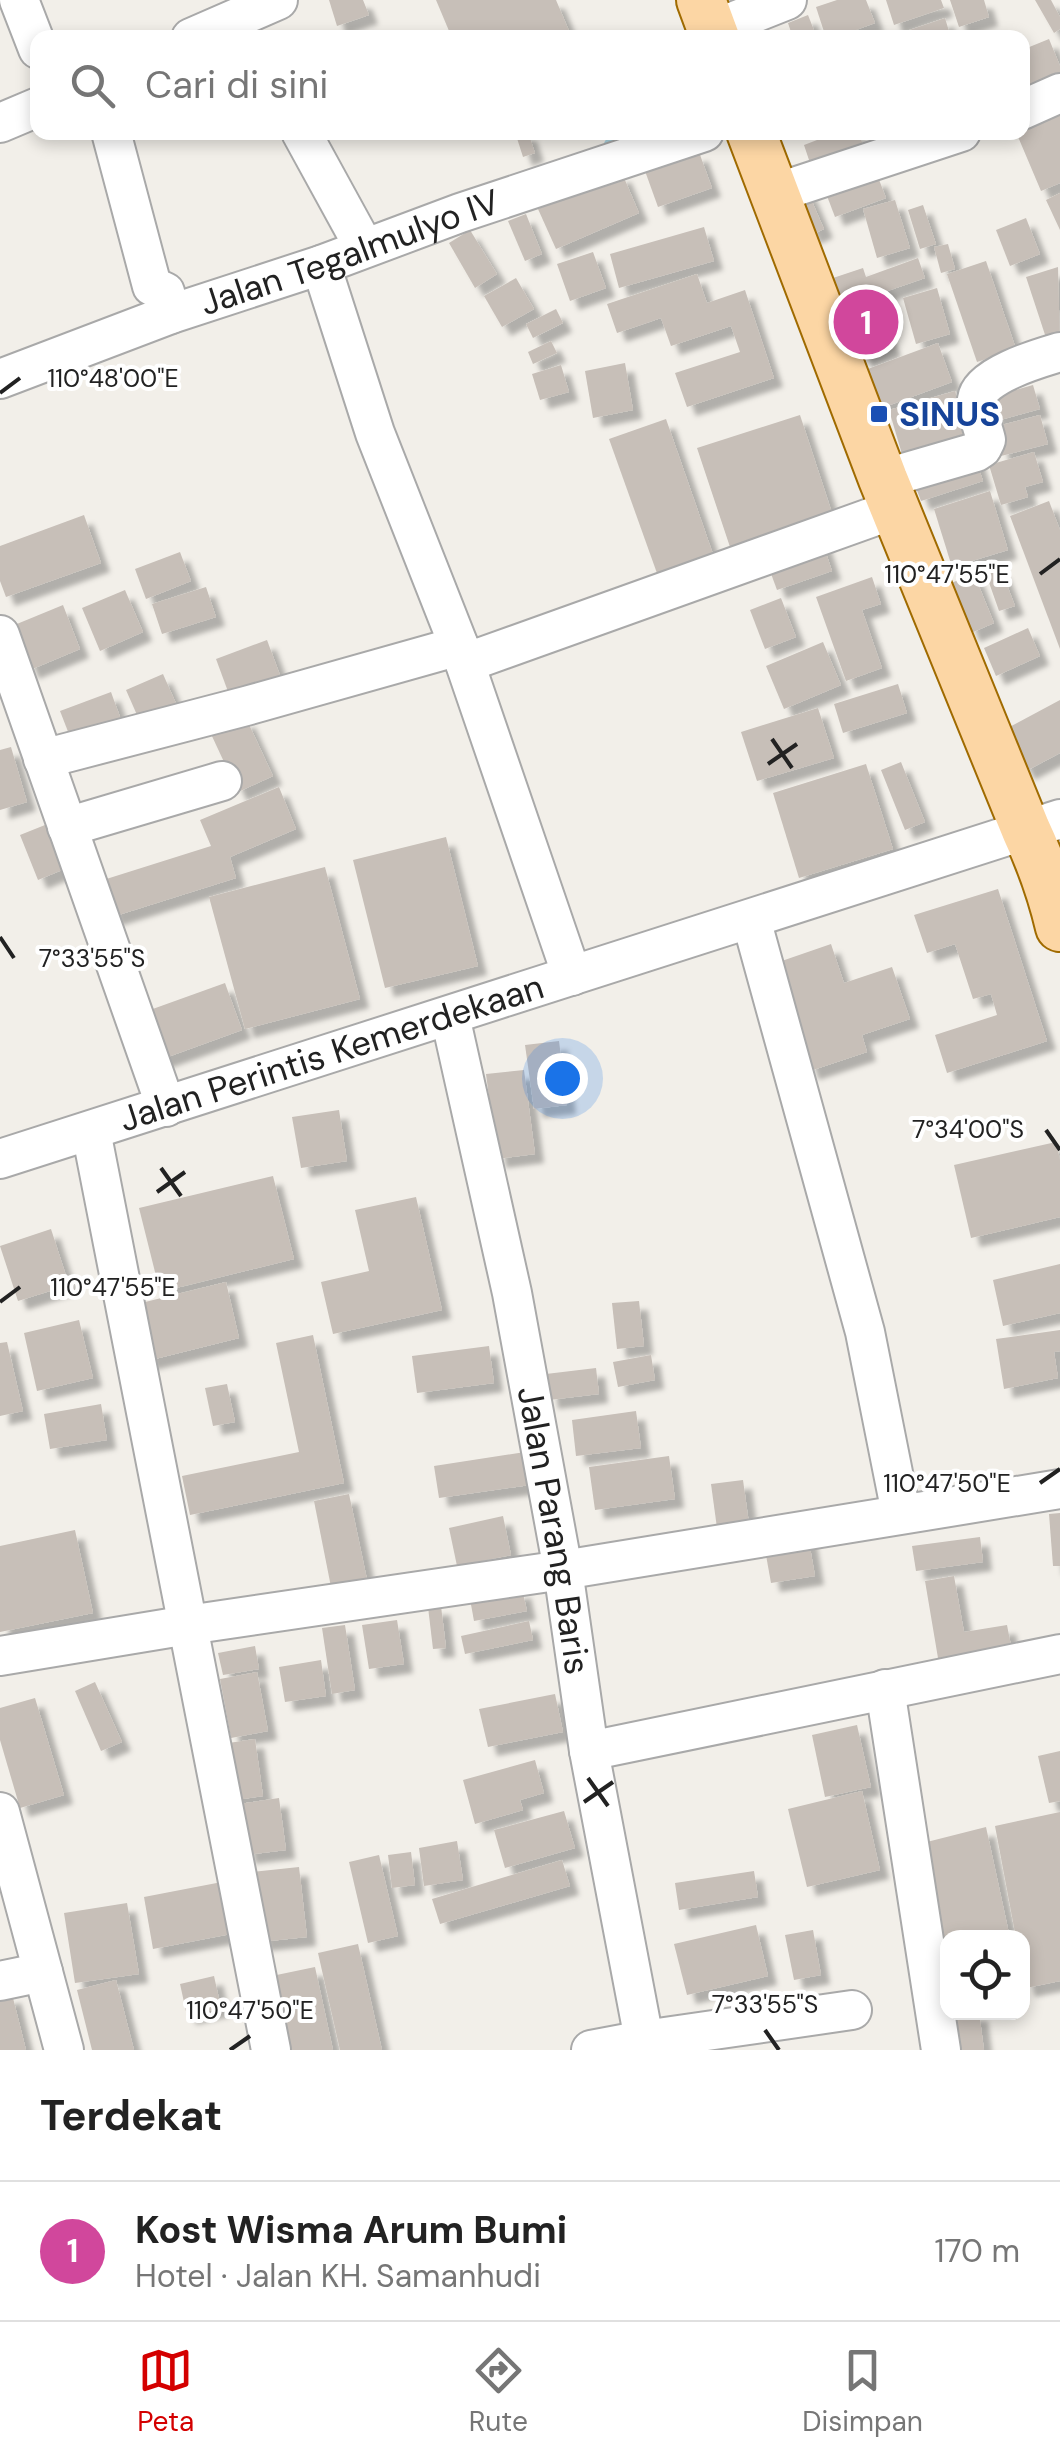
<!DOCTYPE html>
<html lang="id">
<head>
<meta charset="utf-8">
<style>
  body { margin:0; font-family:"DM Sans",sans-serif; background:#f6f6f6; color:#222 }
  .controls { position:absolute; right:30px; bottom:30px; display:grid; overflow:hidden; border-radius:20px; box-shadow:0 5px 15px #0003 }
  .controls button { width:90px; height:90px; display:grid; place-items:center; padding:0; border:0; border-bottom:2px solid #e0e0e0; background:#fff; color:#222; font:50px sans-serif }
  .you { position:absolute; left:562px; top:1078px; width:35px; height:35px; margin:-25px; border:8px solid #fff; border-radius:50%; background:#1a73e8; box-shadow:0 0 0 15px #1a73e833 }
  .badge { display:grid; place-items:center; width:65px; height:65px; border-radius:50%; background:#d40000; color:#fff; font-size:32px; font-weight:700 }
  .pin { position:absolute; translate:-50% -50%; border:5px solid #fff; box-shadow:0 2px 10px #0006 }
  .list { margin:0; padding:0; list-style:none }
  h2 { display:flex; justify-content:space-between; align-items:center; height:130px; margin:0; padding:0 40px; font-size:42px }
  h2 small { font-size:32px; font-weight:400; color:#767676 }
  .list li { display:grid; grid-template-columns:65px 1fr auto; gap:30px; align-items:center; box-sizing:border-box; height:140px; padding:0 40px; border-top:2px solid #e0e0e0 }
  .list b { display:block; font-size:38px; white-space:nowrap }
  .list p { margin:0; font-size:32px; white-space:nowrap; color:#767676 }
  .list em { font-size:32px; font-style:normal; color:#767676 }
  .icon { flex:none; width:55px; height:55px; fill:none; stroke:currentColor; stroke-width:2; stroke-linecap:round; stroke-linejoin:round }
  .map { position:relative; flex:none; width:1060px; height:2050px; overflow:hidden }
  .search { position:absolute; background:#fff; box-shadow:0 5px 15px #0003; left:30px; right:30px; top:30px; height:110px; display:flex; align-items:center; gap:25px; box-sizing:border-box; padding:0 35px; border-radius:20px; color:#767676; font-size:38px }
  .sheet { height:270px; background:#fff }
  nav { display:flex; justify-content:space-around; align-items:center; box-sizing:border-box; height:140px; border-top:2px solid #e0e0e0; background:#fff; font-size:28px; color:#767676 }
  nav a { display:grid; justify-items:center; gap:5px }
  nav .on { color:#d40000 }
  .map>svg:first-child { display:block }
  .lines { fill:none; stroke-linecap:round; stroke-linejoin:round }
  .stream { stroke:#aad3df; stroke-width:10 }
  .building { fill:#c7bfb8; filter:url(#shadow) }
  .minor-casing { stroke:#a9a9a9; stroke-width:42 }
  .major-casing { stroke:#a06b00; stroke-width:52 }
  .minor { stroke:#fff; stroke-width:38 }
  .major { stroke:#fcd6a4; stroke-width:48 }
  .ticks { fill:none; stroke:#222; stroke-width:4 }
  .transit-dot { fill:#1a4fb4; stroke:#fff; stroke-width:4 }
  .labels { text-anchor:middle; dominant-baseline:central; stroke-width:8; stroke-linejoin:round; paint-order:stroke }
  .street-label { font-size:35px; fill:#222; stroke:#fff }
  .transit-label { font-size:35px; font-weight:bold; fill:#164399; stroke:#fff; text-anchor:start }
  .ticks-label { font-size:25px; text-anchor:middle; fill:#222; stroke:#fff; stroke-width:8; stroke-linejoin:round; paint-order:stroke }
</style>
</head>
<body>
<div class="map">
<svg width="1060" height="2050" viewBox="0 0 1060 2050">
  <defs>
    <filter id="shadow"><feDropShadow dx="9" dy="9" stdDeviation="2.5" flood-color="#0004"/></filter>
  </defs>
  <rect width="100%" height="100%" fill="#f2efe9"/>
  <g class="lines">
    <polyline class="stream" points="609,144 641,132"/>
  </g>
  <g class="building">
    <polygon points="329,0 363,0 369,15 337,26"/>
    <polygon points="436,0 556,0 572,38 452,38"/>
    <polygon points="837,0 866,0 875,23 834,38 826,38 816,7"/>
    <polygon points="886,0 941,0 944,8 894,25"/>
    <polygon points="950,0 984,0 989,17 959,27"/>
    <polygon points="1035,0 1051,0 1060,17 1060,29 1054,33"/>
    <polygon points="808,15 817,38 793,38 788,23"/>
    <polygon points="945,18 951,38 889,38 889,37"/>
    <polygon points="1049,39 1060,66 1060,90 1022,106 1022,50"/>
    <polygon points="1060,105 1060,183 1041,191 1016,132 1022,132 1022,121"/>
    <polygon points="515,132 528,132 535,153 523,157"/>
    <polygon points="838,132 858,132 864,147 811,166 804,145"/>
    <polygon points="699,152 712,188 658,207 645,171"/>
    <polygon points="622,173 639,213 556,249 538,209"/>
    <polygon points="878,177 886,198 835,217 827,196"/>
    <polygon points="807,190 824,229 811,235 794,195"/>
    <polygon points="1060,193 1060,230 1046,200"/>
    <polygon points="895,200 910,248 877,258 863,209"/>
    <polygon points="923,205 936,244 920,249 908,210"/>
    <polygon points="526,214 542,254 525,261 508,221"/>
    <polygon points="1026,218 1040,254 1010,266 996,230"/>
    <polygon points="704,227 714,261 619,288 610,254"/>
    <polygon points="470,230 497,274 475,288 449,243"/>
    <polygon points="948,244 955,269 941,273 934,247"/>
    <polygon points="593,252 606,288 570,301 557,264"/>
    <polygon points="918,258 925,278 873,296 892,348 863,359 833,278 863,268 866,277"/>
    <polygon points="986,261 1016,349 977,362 947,274"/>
    <polygon points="1058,267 1060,351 1051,353 1026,277"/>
    <polygon points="697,274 707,303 745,290 774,378 687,407 675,373 740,352 731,326 671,346 661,318 617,333 607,304"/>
    <polygon points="516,278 534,309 502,327 484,296"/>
    <polygon points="937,288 950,334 916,344 903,298"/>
    <polygon points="556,309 563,323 533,338 526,324"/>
    <polygon points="551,341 557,353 533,364 528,352"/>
    <polygon points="938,343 952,382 879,409 865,370"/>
    <polygon points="625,363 633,410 593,418 585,371"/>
    <polygon points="561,365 569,392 540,400 532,374"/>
    <polygon points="1033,385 1040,409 993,422 987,398"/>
    <polygon points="955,391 971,441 904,461 889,410"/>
    <polygon points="800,415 834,519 732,553 697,448"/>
    <polygon points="1040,415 1048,444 1001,456 994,427"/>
    <polygon points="666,419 714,557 658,576 609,439"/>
    <polygon points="1034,452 1043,482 1025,487 1028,497 1001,505 989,465"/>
    <polygon points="975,456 983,481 921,501 912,477"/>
    <polygon points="990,491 1008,550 952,567 934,509"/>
    <polygon points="1049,501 1060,530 1060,649 1010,516"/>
    <polygon points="84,515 101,563 6,597 0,581 0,546"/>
    <polygon points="822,541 832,571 777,590 766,560"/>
    <polygon points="180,552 191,581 146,599 135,569"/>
    <polygon points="1001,569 1015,606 999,611 986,574"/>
    <polygon points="974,574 994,623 971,633 951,583"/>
    <polygon points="872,577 881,604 862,610 882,668 846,681 816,597"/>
    <polygon points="206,587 216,617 162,634 152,604"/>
    <polygon points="125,590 143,632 100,651 82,608"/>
    <polygon points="781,598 796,637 765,649 750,610"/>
    <polygon points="63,605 80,649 30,670 12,626"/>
    <polygon points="1028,628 1040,656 996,676 984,648"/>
    <polygon points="267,640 281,678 230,697 216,659"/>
    <polygon points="823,642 841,685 784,709 766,666"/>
    <polygon points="163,674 178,708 141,724 126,690"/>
    <polygon points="898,684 907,713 843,733 834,704"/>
    <polygon points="111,692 124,728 74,747 60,711"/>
    <polygon points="1060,700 1060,753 1026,771 1004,730"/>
    <polygon points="818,708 834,758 757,781 741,732"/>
    <polygon points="246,718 273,776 238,792 211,734"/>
    <polygon points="11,747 27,802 0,810 0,750"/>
    <polygon points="901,762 925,822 905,830 881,770"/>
    <polygon points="866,764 893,849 799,878 773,793"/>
    <polygon points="279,787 296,829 230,857 236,878 112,917 100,881 211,846 200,820"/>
    <polygon points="55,821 74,865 38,880 20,835"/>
    <polygon points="446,837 478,966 385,988 353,860"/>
    <polygon points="325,867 360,999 245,1029 209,897"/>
    <polygon points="998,889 1047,1041 947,1073 935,1035 997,1015 991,994 973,999 955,944 927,953 914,915"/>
    <polygon points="831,944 844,983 892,967 910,1019 862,1035 867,1052 810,1071 773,964"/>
    <polygon points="225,983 242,1030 154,1062 136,1015"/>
    <polygon points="559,1041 567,1105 534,1109 525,1045"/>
    <polygon points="524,1070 535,1154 497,1159 486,1074"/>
    <polygon points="339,1110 347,1161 301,1168 292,1117"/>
    <polygon points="1056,1142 1060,1160 1060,1217 971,1238 954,1165"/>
    <polygon points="273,1176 294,1259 160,1292 139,1208"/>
    <polygon points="416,1197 442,1310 333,1334 321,1282 369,1271 355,1210"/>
    <polygon points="51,1229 69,1285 18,1301 0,1246"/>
    <polygon points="1060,1264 1060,1313 1003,1326 993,1280"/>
    <polygon points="226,1282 239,1338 147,1361 133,1305"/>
    <polygon points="639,1301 644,1346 617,1349 612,1303"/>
    <polygon points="79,1320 93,1378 37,1391 24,1333"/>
    <polygon points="1060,1330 1060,1351 1054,1352 1058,1378 1004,1389 996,1339"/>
    <polygon points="313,1335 344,1483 190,1515 182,1476 299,1452 276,1343"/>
    <polygon points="7,1342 23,1411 0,1416 0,1343"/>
    <polygon points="489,1346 494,1383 417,1393 412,1356"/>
    <polygon points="651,1355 655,1380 618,1387 613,1362"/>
    <polygon points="596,1368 599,1394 549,1400 546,1374"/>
    <polygon points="227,1384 235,1422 213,1426 205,1388"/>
    <polygon points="101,1404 107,1440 50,1449 44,1414"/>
    <polygon points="636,1411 641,1448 576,1456 572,1420"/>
    <polygon points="525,1452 530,1485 439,1498 434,1466"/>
    <polygon points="669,1456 675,1499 595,1510 589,1467"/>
    <polygon points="743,1480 749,1524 717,1528 711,1484"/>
    <polygon points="349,1494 369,1589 333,1597 314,1501"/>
    <polygon points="1060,1513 1060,1566 1053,1566 1049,1514"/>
    <polygon points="503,1516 511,1555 457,1566 449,1528"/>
    <polygon points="75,1530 93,1613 0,1632 0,1546"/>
    <polygon points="808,1536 815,1576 771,1583 764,1544"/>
    <polygon points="980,1537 983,1562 916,1571 912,1546"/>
    <polygon points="954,1576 964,1632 1007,1625 1012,1651 939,1664 925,1581"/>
    <polygon points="522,1589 527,1611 474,1621 470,1599"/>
    <polygon points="441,1606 446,1648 433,1649 428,1607"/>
    <polygon points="397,1620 404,1664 369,1669 362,1625"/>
    <polygon points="529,1621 533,1640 465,1654 461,1636"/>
    <polygon points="345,1625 355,1690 332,1694 322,1628"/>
    <polygon points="255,1646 259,1669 223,1675 218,1653"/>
    <polygon points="321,1660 326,1696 285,1702 279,1667"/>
    <polygon points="257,1672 268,1731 231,1738 220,1679"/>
    <polygon points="95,1682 122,1742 101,1751 75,1691"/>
    <polygon points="555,1694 563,1732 488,1747 479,1709"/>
    <polygon points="35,1698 64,1795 20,1808 0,1740 0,1708"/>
    <polygon points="857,1725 871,1787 825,1797 812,1735"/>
    <polygon points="255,1739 263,1796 230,1801 222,1744"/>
    <polygon points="1060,1751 1060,1801 1049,1803 1038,1756"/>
    <polygon points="535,1760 544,1793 520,1800 523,1810 475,1824 463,1780"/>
    <polygon points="862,1791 880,1870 807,1887 788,1809"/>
    <polygon points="279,1798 286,1850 246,1855 239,1804"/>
    <polygon points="564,1811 575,1848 505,1868 494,1830"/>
    <polygon points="1060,1812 1060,1981 1026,1988 1022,1971 1022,1938 1016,1938 995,1826"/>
    <polygon points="986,1827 1010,1938 948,1938 948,1999 915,1845"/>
    <polygon points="457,1841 463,1880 424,1886 419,1848"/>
    <polygon points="411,1852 415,1885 392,1888 388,1855"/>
    <polygon points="379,1855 398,1936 368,1943 349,1862"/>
    <polygon points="562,1860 570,1886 440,1924 432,1899"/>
    <polygon points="299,1867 307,1937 260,1942 252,1872"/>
    <polygon points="754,1871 758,1897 679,1910 675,1883"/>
    <polygon points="227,1881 236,1933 153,1949 144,1897"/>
    <polygon points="127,1903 139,1974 75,1983 64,1913"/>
    <polygon points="756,1925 768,1976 687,1995 674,1944"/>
    <polygon points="813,1930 821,1975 794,1980 785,1935"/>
    <polygon points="358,1944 382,2050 340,2050 318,1953"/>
    <polygon points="315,1967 333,2050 282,2050 267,1977"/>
    <polygon points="214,1976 221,2008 187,2016 180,1984"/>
    <polygon points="116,1980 134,2050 92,2050 77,1990"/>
    <polygon points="12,1994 26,2050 0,2050 0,1997"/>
    <polygon points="979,2012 984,2050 950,2050 945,2013"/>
  </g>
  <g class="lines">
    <g class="minor-casing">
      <g id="minor">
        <polyline points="19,0 38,49"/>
        <polyline points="712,30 787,0"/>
        <polyline points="191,38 278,0"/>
        <polyline points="1022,110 1060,93"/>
        <polyline points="0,123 38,107"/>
        <polyline points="111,132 152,286 165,292 171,314"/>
        <polyline points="301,132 364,247"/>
        <polyline points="773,194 961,132"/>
        <polyline points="321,265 375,433 459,646 572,976"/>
        <path id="s1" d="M0,379L171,314L321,265L460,213L704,132"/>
        <path d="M883,479L976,452L982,448L986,440C983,427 976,412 977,399C980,375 1040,358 1060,352"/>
        <polyline points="0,635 166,1107"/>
        <polyline points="465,663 895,509"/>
        <polyline points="43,759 246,706 459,646"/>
        <polyline points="67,827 222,781"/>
        <polyline points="751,919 865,1332 901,1513"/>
        <path id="s2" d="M450,1016L512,1293L563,1570L589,1751L646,2050"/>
        <polyline points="91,1131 271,2050"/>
        <path id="s3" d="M0,1159L1060,819"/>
        <polyline points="0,1656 188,1625 563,1570 1060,1489"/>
        <polyline points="885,1689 941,2050"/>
        <polyline points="589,1751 1060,1654"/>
        <polyline points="0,1812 64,2050"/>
        <polyline points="0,1981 43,1972"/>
        <polyline points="591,2050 644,2040 852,2010"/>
      </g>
    </g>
    <g class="major-casing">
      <g id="major">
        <polyline points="701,0 715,38"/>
        <path d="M751,132L883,479L1026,830C1041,862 1052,893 1060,927"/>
      </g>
    </g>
    <use href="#minor" class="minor"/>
    <use href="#major" class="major"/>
  </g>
  <path class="ticks" d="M0,393L20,378M1040,574L1060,559M772,739L792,768M768,764L797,744M0,937L14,958M1046,1130L1060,1150M161,1168L181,1196M157,1192L185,1172M0,1302L20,1287M1040,1483L1060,1469M588,1778L608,1806M584,1802L613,1782M765,2030L779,2050M230,2050L250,2036"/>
  <rect class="transit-dot" x="869" y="404" width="20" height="20" rx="5"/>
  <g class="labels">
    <g class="street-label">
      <text stroke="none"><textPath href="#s1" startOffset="372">Jalan Tegalmulyo IV</textPath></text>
      <text stroke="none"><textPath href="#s3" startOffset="348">Jalan Perintis Kemerdekaan</textPath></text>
      <text stroke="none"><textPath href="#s2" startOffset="525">Jalan Parang Baris</textPath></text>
    </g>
    <g class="transit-label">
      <text x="899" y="414">SINUS</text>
    </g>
  </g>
  <g class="ticks-label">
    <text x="113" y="387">110°48'00"E</text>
    <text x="947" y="583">110°47'55"E</text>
    <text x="92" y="967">7°33'55"S</text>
    <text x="968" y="1138">7°34'00"S</text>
    <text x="113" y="1296">110°47'55"E</text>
    <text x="947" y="1492">110°47'50"E</text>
    <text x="765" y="2013">7°33'55"S</text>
    <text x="250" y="2019">110°47'50"E</text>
  </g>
</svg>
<div class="controls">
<button><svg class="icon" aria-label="locate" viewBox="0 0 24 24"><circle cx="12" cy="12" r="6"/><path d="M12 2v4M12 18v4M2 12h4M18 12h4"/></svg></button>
</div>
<div class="you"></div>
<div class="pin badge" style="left:866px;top:322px;background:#d1479c">1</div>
<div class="search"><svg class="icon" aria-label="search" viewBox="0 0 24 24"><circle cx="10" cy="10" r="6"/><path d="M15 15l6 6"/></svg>Cari di sini</div>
</div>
<section class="sheet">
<h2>Terdekat<small></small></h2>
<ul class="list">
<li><span class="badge" style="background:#d1479c">1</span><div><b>Kost Wisma Arum Bumi</b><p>Hotel · Jalan KH. Samanhudi</p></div><em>170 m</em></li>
</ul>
</section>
<nav>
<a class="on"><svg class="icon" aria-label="map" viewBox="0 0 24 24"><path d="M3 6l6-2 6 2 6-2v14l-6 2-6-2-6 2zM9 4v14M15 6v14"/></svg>Peta</a>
<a><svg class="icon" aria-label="directions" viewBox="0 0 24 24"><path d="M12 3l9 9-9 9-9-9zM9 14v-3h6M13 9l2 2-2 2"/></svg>Rute</a>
<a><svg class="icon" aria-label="saved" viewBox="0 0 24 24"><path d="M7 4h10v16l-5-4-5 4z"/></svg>Disimpan</a>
</nav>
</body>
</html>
